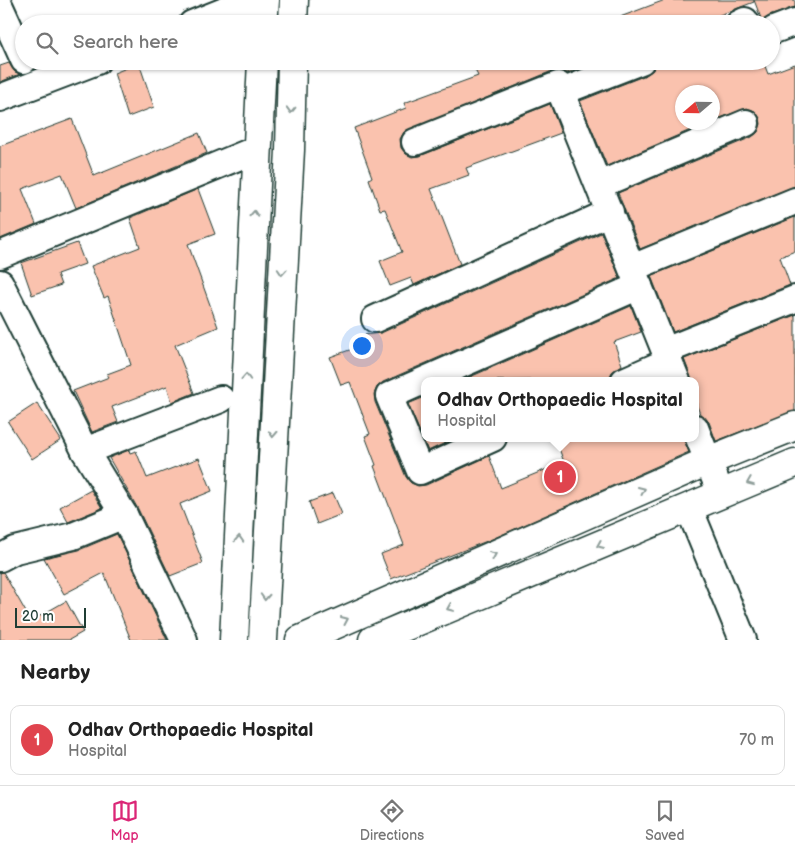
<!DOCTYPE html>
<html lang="en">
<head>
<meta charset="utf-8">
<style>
  body { margin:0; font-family:"Balsamiq Sans",sans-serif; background:#f2f2f2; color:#222 }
  .compass { position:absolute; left:675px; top:85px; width:45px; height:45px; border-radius:50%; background:#fff; box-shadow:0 1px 4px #0004; rotate:250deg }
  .scale { position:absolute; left:15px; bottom:12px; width:71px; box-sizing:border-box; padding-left:5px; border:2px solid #1f3d34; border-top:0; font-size:14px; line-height:18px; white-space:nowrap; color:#1f3d34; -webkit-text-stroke:4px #fff; paint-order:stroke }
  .you { position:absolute; left:361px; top:345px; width:18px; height:18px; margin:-12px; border:4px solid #fff; border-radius:50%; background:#1a73e8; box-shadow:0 0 0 8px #1a73e833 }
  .badge { display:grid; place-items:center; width:32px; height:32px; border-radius:50%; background:#db2777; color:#fff; font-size:16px; font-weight:700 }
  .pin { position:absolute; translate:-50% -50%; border:2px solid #fff; box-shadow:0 1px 5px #0006 }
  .popup { position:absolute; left:421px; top:377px; width:278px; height:65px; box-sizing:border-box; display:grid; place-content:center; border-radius:10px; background:#fff; filter:drop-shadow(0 1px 4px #0005); font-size:16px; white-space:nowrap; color:#767676 }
  .popup b { font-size:19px; color:#222 }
  .popup::after { content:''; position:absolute; left:50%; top:100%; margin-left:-10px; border:10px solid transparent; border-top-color:#fff }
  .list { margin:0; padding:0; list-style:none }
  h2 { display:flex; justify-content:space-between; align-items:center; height:65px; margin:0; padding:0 20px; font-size:21px }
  h2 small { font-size:16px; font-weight:400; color:#767676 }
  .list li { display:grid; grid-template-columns:32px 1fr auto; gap:15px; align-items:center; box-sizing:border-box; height:70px; margin:0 10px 10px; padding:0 10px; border:1px solid #e0e0e0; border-radius:10px }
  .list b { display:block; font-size:19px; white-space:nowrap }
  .list p { margin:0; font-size:16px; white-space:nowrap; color:#767676 }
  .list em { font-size:16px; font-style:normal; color:#767676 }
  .icon { flex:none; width:28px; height:28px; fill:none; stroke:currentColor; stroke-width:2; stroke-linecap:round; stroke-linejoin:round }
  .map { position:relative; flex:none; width:795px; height:640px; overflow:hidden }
  .search { position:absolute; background:#fff; box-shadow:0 1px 4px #0004; left:15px; right:15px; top:15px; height:55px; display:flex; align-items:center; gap:12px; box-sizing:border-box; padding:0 18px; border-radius:28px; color:#767676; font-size:19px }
  .sheet { height:145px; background:#fff }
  nav { display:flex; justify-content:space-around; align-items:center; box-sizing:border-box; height:70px; border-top:1px solid #e0e0e0; background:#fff; font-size:14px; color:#767676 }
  nav a { display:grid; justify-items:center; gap:2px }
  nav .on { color:#db2777 }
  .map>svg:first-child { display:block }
  .building { fill:#fac2ae; stroke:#1f3d34 }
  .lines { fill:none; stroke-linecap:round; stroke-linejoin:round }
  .minor-casing { stroke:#1f3d34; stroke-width:30 }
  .tertiary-casing { stroke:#1f3d34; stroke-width:31 }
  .minor { stroke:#fff; stroke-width:26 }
  .tertiary { stroke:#fff; stroke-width:28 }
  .oneway { stroke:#8f9e9a }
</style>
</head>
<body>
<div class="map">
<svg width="795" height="640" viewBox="0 0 795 640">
  <rect width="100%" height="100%" fill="#fff"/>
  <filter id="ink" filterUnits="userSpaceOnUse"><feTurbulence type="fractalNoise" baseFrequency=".02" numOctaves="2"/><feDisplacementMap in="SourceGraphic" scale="10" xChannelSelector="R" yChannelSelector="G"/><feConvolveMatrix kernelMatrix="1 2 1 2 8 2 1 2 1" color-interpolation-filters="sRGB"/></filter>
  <g filter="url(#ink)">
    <g class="building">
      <polygon points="665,0 754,0 754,2 696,24 607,24 607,22"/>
      <polygon points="754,0 795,0 795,7 769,16 762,21"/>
      <polygon points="499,61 599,61 567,73 561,70 552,71 404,132 400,139 401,148 406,154 412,157 420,156 550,104 561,133 466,168 469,175 431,189 460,264 414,285 411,278 390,286 380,261 402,252 385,209 380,210 369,179 372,177 354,128 406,108 404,103 478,76 475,70"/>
      <polygon points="656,61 763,61 768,74 795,64 795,186 640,249 618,193 752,137 758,132 761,124 760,118 755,111 747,108 712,121 712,92 682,92 682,122 709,122 607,166 580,101 646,75 653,70"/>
      <polygon points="9,63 15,72 20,74 0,82 0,66"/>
      <polygon points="139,63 154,107 128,117 114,73"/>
      <polygon points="72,119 94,176 199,133 207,153 76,208 62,174 22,189 36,224 0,239 0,146"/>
      <polygon points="198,189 215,234 188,244 218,327 175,345 194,393 172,402 167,386 112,407 118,422 92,432 73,391 109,377 107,374 131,365 108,296 104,298 91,266 140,247 130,218"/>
      <polygon points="795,217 795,251 780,257 790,285 673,332 651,276"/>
      <polygon points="601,233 620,278 383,382 377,387 374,394 375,402 406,477 411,483 418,486 426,485 489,456 501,488 564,462 555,438 683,438 689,452 492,539 391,579 381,554 404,545 374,466 376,465 365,436 370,434 350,382 341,385 330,357 366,344 363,335 381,333"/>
      <polygon points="77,243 85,264 57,274 61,285 32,295 21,263"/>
      <polygon points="631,306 641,332 614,342 622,365 612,372 609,379 461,381"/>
      <polygon points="795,315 795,411 716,441 709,422 700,414 697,406 695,381 692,381 684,359"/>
      <polygon points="425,397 425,438 456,438 428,451 408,404"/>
      <polygon points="37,403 61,440 32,459 8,422"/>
      <polygon points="129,450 130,453 136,451 147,478 199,458 212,491 180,504 203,563 170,576 138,509 109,458"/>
      <polygon points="91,490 102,508 68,522 60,507"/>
      <polygon points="333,493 342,514 317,524 309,502"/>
      <polygon points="117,534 167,640 131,640 104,573 64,594 44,558 79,550"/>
      <polygon points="3,572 31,621 66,601 83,632 69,640 0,640 0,573"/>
    </g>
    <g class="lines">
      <g class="minor-casing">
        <g id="minor">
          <polyline points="0,7 24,60"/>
          <polyline points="192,24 252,0"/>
          <polyline points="739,24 745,21"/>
          <polyline points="774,30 795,22"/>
          <polyline points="561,92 641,61"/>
          <polyline points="0,98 97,61"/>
          <polyline points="415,142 558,85 677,381"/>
          <polyline points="599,185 746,123"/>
          <polyline points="0,255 257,149"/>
          <polyline points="632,268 795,201"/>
          <polyline points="0,283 85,451 124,515 184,640"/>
          <polyline points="375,319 610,212"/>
          <polyline points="665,351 795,299"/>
          <polyline points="624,381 669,361"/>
          <polyline points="695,428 721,494"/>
          <polyline points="493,438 420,471 389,396 639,286"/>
          <polyline points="85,451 221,399"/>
          <polyline points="689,508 743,640"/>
          <polyline points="0,558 15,550 73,536 124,515"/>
        </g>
      </g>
      <g class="tertiary-casing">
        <g id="tertiary">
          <polyline points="263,24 265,0"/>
          <polyline points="293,24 294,0"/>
          <polyline points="234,640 262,61"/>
          <polyline points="263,640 290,150 292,61"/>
          <polyline points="300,640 708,461 795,426"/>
          <polyline points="373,640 795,463"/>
        </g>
      </g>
      <use href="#minor" class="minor"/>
      <use href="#tertiary" class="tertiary"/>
    </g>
    <defs><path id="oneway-chevron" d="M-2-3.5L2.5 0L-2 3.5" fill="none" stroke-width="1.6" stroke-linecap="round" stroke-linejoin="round" transform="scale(1.25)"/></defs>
    <g class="oneway">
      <use href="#oneway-chevron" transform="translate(291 110) rotate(92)"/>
      <use href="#oneway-chevron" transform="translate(254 214) rotate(-87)"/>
      <use href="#oneway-chevron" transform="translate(282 272) rotate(94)"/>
      <use href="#oneway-chevron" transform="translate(246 377) rotate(-87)"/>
      <use href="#oneway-chevron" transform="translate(273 434) rotate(93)"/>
      <use href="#oneway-chevron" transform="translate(750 482) rotate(158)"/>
      <use href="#oneway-chevron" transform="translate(642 490) rotate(-24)"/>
      <use href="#oneway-chevron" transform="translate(239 539) rotate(-87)"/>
      <use href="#oneway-chevron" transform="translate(600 545) rotate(157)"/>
      <use href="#oneway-chevron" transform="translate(493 555) rotate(-24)"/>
      <use href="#oneway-chevron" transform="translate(265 597) rotate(93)"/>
      <use href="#oneway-chevron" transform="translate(450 608) rotate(157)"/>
      <use href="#oneway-chevron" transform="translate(345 620) rotate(-24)"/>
    </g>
  </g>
</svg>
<svg class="compass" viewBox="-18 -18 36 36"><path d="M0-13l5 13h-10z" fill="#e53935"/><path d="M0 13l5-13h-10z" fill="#767676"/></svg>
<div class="scale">20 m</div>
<div class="you"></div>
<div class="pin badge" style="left:560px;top:477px;background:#e0444e">1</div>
<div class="popup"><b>Odhav Orthopaedic Hospital</b>Hospital</div>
<div class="search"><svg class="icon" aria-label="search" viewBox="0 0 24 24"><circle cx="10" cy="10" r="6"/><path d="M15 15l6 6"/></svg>Search here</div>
</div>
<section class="sheet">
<h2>Nearby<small></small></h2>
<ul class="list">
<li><span class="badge" style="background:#e0444e">1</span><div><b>Odhav Orthopaedic Hospital</b><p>Hospital</p></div><em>70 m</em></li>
</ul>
</section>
<nav>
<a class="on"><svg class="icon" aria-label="map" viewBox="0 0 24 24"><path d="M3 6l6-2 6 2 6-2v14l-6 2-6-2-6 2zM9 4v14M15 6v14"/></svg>Map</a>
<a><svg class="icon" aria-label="directions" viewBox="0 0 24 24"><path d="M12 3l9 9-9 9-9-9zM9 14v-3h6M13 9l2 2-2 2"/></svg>Directions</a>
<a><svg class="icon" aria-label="saved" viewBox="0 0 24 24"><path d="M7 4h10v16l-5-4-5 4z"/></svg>Saved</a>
</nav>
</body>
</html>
